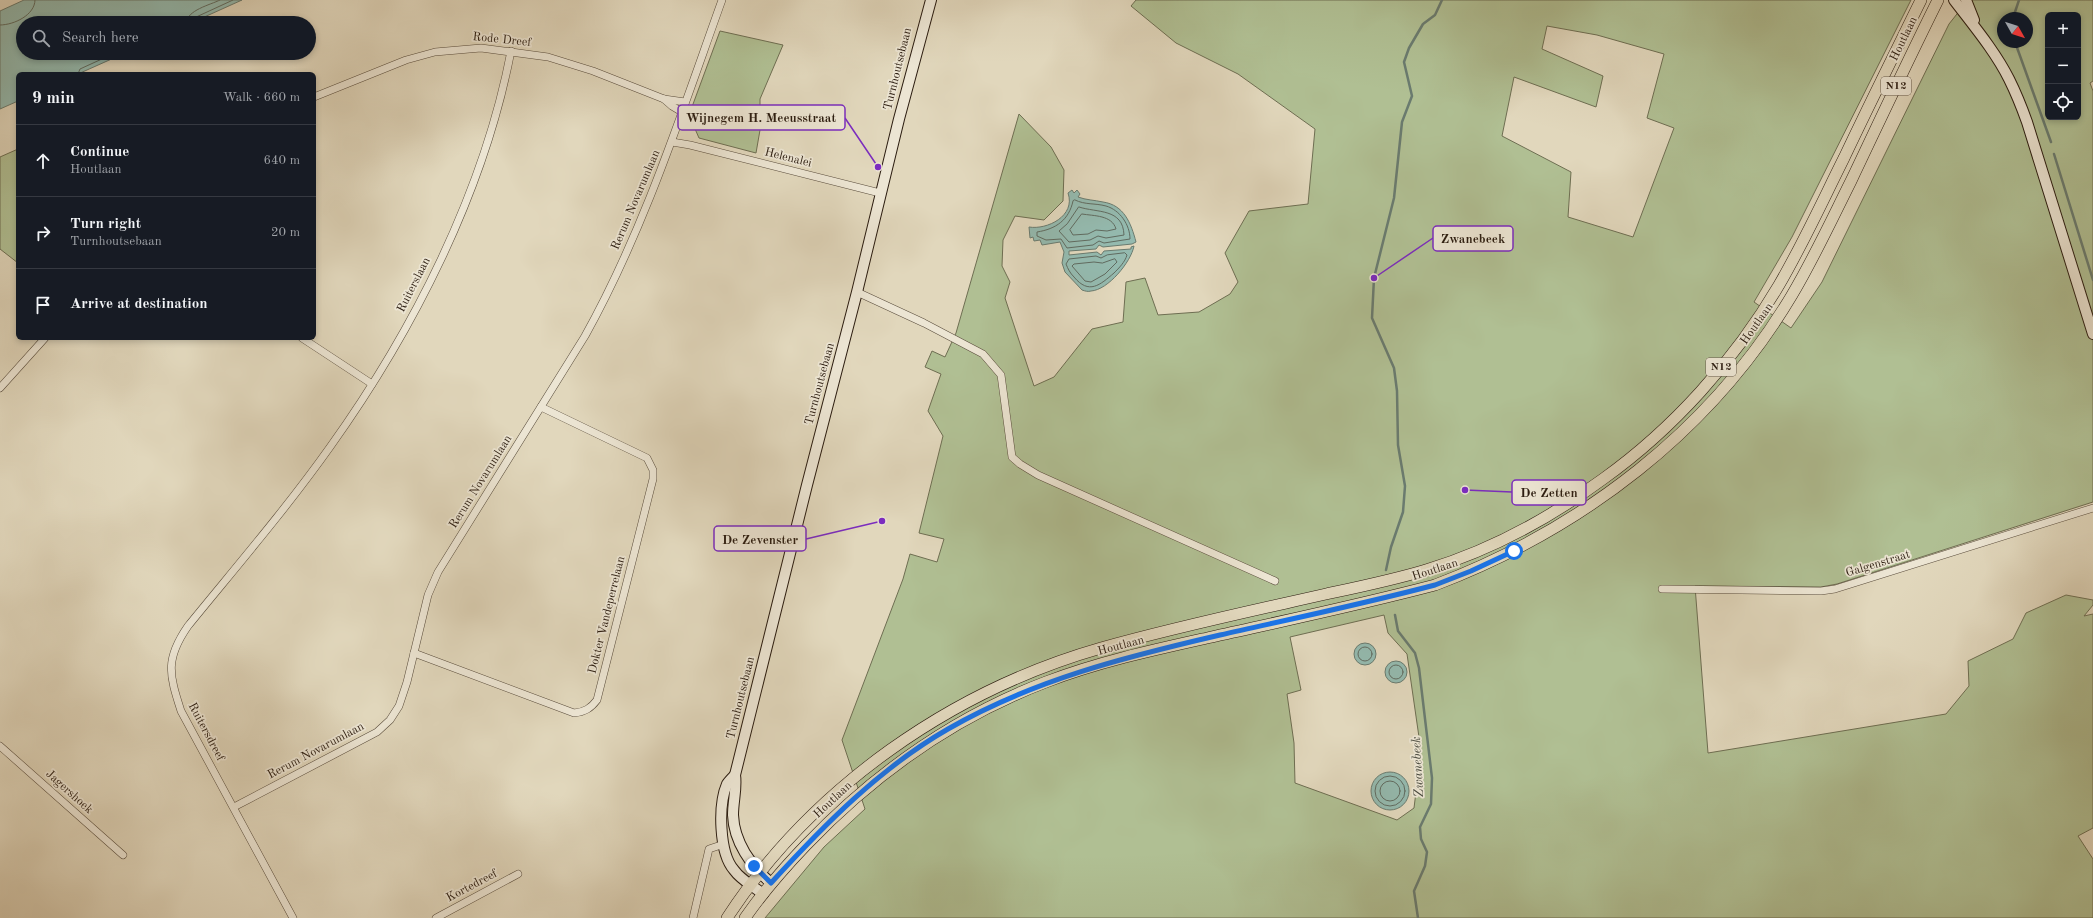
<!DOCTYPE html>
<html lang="en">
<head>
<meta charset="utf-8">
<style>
  body { margin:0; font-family:"Old Standard TT",serif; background:#20242c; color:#f1f3f6 }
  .controls { position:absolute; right:12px; top:12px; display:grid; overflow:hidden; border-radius:6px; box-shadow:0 2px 6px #0003 }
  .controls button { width:36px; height:36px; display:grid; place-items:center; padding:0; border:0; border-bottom:1px solid #363941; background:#171b24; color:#f1f3f6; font:20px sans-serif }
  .compass { position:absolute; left:1997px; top:12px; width:36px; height:36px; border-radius:50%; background:#171b24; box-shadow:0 2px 6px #0003; rotate:129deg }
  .stop { position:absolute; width:12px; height:12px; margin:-9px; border:3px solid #1a73e8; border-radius:50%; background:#fff }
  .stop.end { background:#1a73e8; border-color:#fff; box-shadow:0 1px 4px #0008 }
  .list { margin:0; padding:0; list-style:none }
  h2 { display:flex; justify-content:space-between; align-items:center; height:52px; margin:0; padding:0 16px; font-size:17px }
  h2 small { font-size:13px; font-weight:400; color:#9ea1a6 }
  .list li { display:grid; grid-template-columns:26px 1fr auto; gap:12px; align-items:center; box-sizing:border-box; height:72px; padding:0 16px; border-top:1px solid #363941 }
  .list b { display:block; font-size:15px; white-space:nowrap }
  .list p { margin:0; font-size:13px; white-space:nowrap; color:#9ea1a6 }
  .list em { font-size:13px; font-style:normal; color:#9ea1a6 }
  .icon { flex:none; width:22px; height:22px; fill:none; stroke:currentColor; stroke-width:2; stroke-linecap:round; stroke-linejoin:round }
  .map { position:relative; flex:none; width:2093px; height:918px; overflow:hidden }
  .search { position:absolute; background:#171b24; box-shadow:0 2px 6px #0003; left:16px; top:16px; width:300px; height:44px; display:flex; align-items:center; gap:10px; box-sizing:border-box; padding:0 14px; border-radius:22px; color:#9ea1a6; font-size:15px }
  .panel { position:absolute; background:#171b24; box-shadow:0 2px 6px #0003; left:16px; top:72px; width:300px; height:268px; border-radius:6px }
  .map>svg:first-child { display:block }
  .green { fill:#b0bf93; stroke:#6e6e52; fill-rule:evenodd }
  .water { fill:#94baaf; stroke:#6a7b6f }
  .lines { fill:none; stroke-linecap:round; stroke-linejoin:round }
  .shore { stroke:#606b60; stroke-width:1 }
  .stream { stroke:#6a7b6f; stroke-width:2.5 }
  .street-casing { stroke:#584b3b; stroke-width:8 }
  .secondary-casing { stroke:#2b1c10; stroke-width:12 }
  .primary-casing { stroke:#2b1c10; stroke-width:12 }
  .street { stroke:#ece5d3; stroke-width:7 }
  .secondary { stroke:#ece5d3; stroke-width:10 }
  .primary { stroke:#e1d7bc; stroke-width:11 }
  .route { stroke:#1a73e8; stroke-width:5 }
  .labels { text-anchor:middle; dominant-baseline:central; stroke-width:3.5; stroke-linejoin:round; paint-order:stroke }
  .shield { fill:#ece5d3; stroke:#65584a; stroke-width:1 }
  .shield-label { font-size:11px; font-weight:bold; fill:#2b1c10 }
  .street-label { font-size:12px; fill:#2b1c10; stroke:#ece5d3 }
  .water-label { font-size:13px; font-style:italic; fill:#4a4b40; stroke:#ece5d3 }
  .leader { fill:none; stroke:#7b2cbf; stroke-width:1.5 }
  .callout-dot { fill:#7b2cbf; stroke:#ece5d3; stroke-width:1.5 }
  .callout { fill:#ece5d3; stroke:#7b2cbf; stroke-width:1.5 }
  .callout-label { font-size:13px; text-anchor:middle; font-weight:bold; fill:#2b1c10 }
</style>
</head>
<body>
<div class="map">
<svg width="2093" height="918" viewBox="0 0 2093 918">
  <rect width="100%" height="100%" fill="#e1d7bc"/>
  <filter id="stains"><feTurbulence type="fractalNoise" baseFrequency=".005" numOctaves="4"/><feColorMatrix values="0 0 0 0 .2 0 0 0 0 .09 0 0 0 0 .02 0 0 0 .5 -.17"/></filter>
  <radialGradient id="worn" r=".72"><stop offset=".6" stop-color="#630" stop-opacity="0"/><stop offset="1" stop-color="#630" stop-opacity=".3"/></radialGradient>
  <g class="green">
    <path d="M1136,0H1911L1792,237L1754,302L1791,328L1822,282L1949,24L1968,0H2093V81L2090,83L2093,91V502L1837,584L1821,587L1695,586L1708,753L1946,714L1969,686L1968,661L2013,639L2026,613L2066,595L2093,600V605L2084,616L2093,614V828L2078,836L2093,859V918H765L824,847L865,809L842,740L903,579L910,554L937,562L944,539L919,533L943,436L928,411L941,374L925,367L932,351L945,357L956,333L1019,114L1051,147L1064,170L1063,201L1044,220L1015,216L1003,240L1002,266L1010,282L1005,298L1034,386L1054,377L1092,329L1123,322L1126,282L1145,278L1158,315L1199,312L1230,294L1238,282L1225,253L1249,211L1308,204L1315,129L1238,74L1176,43L1131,6ZM2048,15H2078V117H2048ZM2003,18H2027V42H2003ZM1547,26L1597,35L1664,54L1647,118L1674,128L1633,237L1568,217L1571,172L1502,136L1514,77L1596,107L1603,76L1542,49ZM1384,615L1388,633L1407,654L1421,751L1414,808L1397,820L1295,783L1294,743L1287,694L1301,690L1290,637Z"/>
    <polygon points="720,31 783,45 760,99 760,130 756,153 699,138 689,115"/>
    <polygon points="18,149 18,263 0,249 0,157"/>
  </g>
  <g class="water">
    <polygon points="24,0 242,0 191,23 23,23 23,53 125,53 78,74 18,74 18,101 0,109 0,11"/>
    <path d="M1072,190L1074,193L1077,190L1080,194L1078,197C1086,200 1094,200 1103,202C1124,205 1131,223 1136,242L1132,244L1103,247L1099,245L1096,249L1069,251V255L1097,252L1101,255L1104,251L1131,249V247L1134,246C1131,262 1108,290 1091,291C1088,292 1085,291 1082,290L1065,272L1062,263L1064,252L1060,242L1042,245L1040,240L1034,241L1033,237L1030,238L1029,227C1047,230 1076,216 1068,193Z"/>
    <circle cx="1365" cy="654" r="11"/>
    <circle cx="1396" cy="672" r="11"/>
    <circle cx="1390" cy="791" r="19"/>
  </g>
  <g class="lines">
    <g class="shore">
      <path d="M186,23C187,10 210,5 220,0"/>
      <polyline points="191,23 194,18 233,0"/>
      <path d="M0,25C14,25 35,15 35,0"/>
      <polyline points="78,74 80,69 115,53"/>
      <path d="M1075,200C1085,205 1095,203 1106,206C1120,210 1130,225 1130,239L1104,243L1099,241L1093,245L1067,248L1061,239L1046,240L1037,236V232C1056,229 1069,220 1073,201Z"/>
      <path d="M1079,207C1097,213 1123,208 1124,235L1106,238L1098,236L1090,240L1069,242L1059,231L1067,224Z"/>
      <path d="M1082,214C1094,216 1112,215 1116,229L1107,231L1096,230L1088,234L1073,235L1070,230Z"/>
      <path d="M1125,253L1127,255C1125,262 1119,268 1114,273C1100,285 1089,295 1074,277C1070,273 1068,269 1066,264L1069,259L1096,256L1101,258L1107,255Z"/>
      <polygon points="1115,259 1117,262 1105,274 1091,282 1085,281 1072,266 1074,264 1094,262 1102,263"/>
      <circle cx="1365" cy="654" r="7"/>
      <circle cx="1396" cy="672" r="7"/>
      <circle cx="1390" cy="791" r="15"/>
      <circle cx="1390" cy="791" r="10"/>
    </g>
    <g class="stream">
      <polyline points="2013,18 2019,0"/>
      <polyline points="2015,42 2051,142"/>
      <polyline points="2054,154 2093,280"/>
      <polyline points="1386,570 1391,547 1403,512 1405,486 1398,445 1397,391 1394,368 1372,318 1374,278 1394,198 1402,122 1412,96 1404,62 1409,48 1423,24 1435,15 1442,0"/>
      <polyline points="1395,615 1398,631 1415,653 1419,668 1432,778 1431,804 1420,827 1421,839 1427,852 1425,866 1414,891 1418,918"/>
    </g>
    <g class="street-casing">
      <g id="street">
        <polyline points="314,97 406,60 435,52 481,48 548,57 593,71 664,99 685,102"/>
        <polyline points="664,99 672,106 682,112"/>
        <polyline points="672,142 690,145 880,193"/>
        <polyline points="857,292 924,323 983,354 1001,375 1012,457 1020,464 1038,475 1275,581"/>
        <polyline points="302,338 372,384"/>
        <polyline points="0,388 45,338"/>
        <polyline points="1662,589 1821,591 1835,589 2093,508"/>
        <path d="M414,653L574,713C585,712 591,708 597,700L653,479V470L647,458L541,407"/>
        <polyline points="0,746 123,855"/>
        <path d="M234,807L377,732L390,720L399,706L407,682L428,595L438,572L585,336C644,230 681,114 722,0"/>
        <path d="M293,918L181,711C169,674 165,659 188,626C236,567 286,509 330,447C413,331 484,192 511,51"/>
        <polyline points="436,918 518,874"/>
        <polyline points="693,918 709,849 724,844"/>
      </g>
    </g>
    <g class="secondary-casing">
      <g id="secondary">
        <path d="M1954,0C1973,25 1995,51 2009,79C2016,93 2022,108 2027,122L2093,334"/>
        <polyline points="1966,0 1974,20"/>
        <path d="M735,775C733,777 729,781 727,784C718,805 719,853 734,870C741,880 753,886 763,894"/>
        <path d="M771,883C751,866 734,842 733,815C733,801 737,788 735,775L807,485L857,292L899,119L931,0"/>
      </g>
    </g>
    <g class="primary-casing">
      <g id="primary">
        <path d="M727,918C813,787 951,691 1101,648C1175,627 1251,611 1326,594C1359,587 1393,580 1426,570C1489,551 1550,518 1603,479C1673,429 1735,360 1779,285C1803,244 1823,200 1844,158C1869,105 1895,53 1921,0"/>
        <path d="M745,918C763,892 784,868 806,845C874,774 954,717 1046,682C1098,662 1153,650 1207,638C1283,621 1359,605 1435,585C1582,529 1711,431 1792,295C1814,258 1832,219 1851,181C1880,120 1908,60 1938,0"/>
      </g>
    </g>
    <use href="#street" class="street"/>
    <use href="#secondary" class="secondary"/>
    <use href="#primary" class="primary"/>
  </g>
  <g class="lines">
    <path class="route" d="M754,866L771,883C824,825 880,768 948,729C1033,680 1125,657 1220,635C1291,619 1363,604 1435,585L1471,571L1514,551"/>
  </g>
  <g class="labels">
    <g class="shield">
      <rect x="1881" y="77" width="30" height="18" rx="3"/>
      <rect x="1706" y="358" width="30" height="18" rx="3"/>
    </g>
    <g class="shield-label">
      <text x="1896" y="86">N12</text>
      <text x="1721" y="367">N12</text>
    </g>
    <g class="street-label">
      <text transform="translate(1904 39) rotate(-64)">Houtlaan</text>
      <text transform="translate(502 40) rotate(6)">Rode Dreef</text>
      <text transform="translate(898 69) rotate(-76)">Turnhoutsebaan</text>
      <text transform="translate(788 158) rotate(14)">Helenalei</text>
      <text transform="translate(636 200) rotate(-67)">Rerum Novarumlaan</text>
      <text transform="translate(414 285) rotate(-63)">Ruiterslaan</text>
      <text transform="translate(1757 324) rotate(-55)">Houtlaan</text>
      <text transform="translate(820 384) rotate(-75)">Turnhoutsebaan</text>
      <text transform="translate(481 482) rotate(-58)">Rerum Novarumlaan</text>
      <text transform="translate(1878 564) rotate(-17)">Galgenstraat</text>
      <text transform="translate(1435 570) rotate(-18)">Houtlaan</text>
      <text transform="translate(607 615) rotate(-76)">Dokter Vandeperrelaan</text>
      <text transform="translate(1121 646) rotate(-15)">Houtlaan</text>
      <text transform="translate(741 698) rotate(-76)">Turnhoutsebaan</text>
      <text transform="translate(206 732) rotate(62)">Ruitersdreef</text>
      <text transform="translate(316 751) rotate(-28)">Rerum Novarumlaan</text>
      <text transform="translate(69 792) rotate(42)">Jagershoek</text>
      <text transform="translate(833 800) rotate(-43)">Houtlaan</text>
      <text transform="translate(472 886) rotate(-28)">Kortedreef</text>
    </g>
    <g class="water-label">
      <text transform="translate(1418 767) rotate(-93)">Zwanebeek</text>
    </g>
  </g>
  <path class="leader" d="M878 167L845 118M1374 278L1433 238M1465 490L1512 492M882 521L806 539"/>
  <g class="callout-dot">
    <circle cx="878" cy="167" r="4"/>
    <circle cx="1374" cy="278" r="4"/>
    <circle cx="1465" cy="490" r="4"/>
    <circle cx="882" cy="521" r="4"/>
  </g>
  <g class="callout">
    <rect x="678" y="105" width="167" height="25" rx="4"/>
    <rect x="1433" y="226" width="80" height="25" rx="4"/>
    <rect x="1512" y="480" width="74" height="25" rx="4"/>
    <rect x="714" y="526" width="92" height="25" rx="4"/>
  </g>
  <g class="callout-label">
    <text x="761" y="122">Wijnegem H. Meeusstraat</text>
    <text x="1473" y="243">Zwanebeek</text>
    <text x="1549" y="497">De Zetten</text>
    <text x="760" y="544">De Zevenster</text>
  </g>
  <rect width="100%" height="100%" filter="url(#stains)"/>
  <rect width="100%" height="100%" fill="url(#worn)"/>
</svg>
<div class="controls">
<button>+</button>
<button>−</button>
<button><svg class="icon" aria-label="locate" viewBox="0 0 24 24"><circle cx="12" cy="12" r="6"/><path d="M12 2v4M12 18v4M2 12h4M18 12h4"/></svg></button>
</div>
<svg class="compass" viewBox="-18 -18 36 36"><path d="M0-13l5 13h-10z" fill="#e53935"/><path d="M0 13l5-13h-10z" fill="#9ea1a6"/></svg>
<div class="stop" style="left:1514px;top:551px"></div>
<div class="stop end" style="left:754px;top:866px"></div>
<div class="search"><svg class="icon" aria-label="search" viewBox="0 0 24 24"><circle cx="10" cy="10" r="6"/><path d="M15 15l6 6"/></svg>Search here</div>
<section class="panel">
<h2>9 min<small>Walk · 660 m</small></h2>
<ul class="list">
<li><svg class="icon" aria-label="ahead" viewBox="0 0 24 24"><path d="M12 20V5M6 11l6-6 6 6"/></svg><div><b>Continue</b><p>Houtlaan</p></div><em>640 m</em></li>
<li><svg class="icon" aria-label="right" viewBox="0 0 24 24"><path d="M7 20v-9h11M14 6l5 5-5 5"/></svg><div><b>Turn right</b><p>Turnhoutsebaan</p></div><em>20 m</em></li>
<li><svg class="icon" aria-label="arrive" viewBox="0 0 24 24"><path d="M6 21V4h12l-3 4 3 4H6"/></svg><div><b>Arrive at destination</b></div></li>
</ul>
</section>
</div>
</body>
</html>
